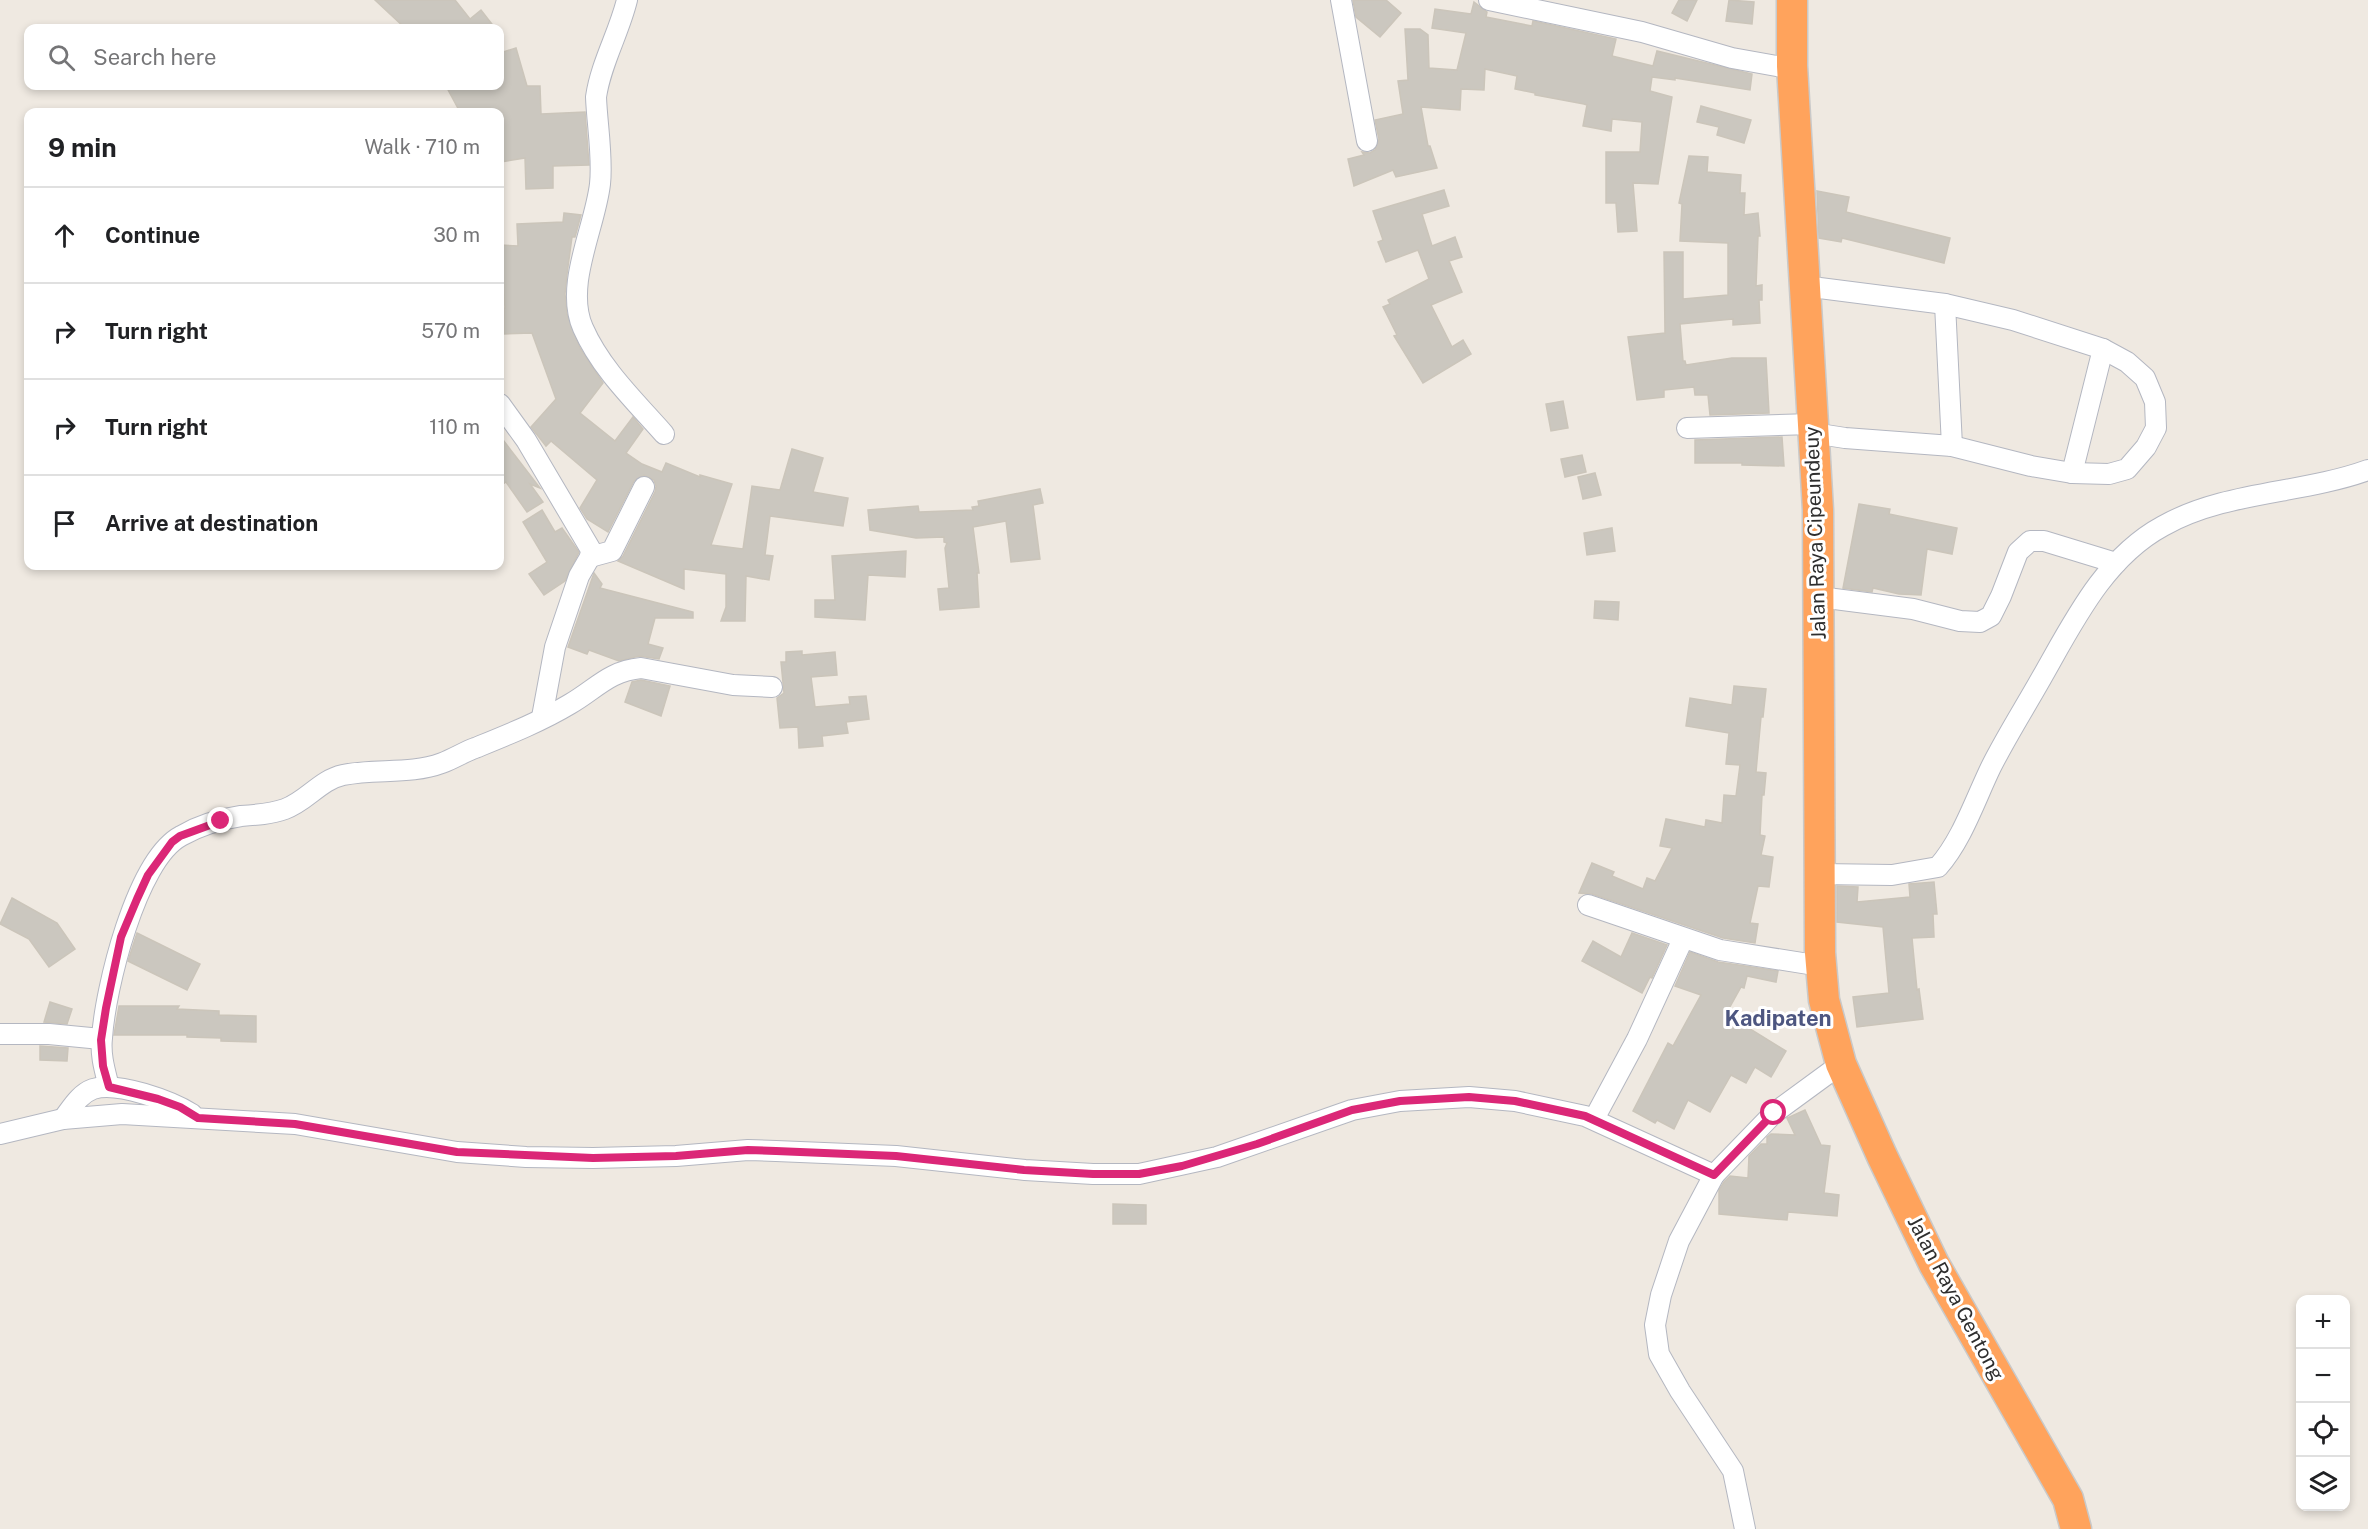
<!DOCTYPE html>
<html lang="en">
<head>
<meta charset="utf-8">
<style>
  body { margin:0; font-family:"Public Sans",sans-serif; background:#f6f6f6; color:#202124 }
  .controls { position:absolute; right:18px; bottom:18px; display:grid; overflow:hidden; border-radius:12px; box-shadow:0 3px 9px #0003 }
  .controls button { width:54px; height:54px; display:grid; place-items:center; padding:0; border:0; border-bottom:2px solid #e0e0e0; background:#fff; color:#202124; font:30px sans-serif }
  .stop { position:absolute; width:18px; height:18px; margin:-14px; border:4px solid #db2777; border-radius:50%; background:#fff }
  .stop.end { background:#db2777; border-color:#fff; box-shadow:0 2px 6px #0008 }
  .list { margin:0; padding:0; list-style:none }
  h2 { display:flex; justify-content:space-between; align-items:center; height:78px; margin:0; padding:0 24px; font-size:26px }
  h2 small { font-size:20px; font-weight:400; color:#757577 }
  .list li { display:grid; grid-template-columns:39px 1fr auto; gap:18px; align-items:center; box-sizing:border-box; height:96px; padding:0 24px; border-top:2px solid #e0e0e0 }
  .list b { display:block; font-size:22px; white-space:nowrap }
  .list em { font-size:20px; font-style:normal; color:#757577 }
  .icon { flex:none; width:33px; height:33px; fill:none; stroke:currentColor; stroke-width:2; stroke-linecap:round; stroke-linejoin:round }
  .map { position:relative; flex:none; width:2368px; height:1529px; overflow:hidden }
  .search { position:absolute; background:#fff; box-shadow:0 3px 9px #0003; left:24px; top:24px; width:480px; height:66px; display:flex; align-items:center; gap:15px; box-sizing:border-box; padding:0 21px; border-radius:12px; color:#757577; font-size:22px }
  .panel { position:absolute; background:#fff; box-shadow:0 3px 9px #0003; left:24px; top:108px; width:480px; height:462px; border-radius:12px }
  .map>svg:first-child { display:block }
  .building { fill:#cbc7bf; stroke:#cbc5ba; stroke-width:1.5 }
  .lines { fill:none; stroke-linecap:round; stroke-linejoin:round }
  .minor-casing { stroke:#b4b7c1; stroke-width:22 }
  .highway-casing { stroke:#c9c9c9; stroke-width:33 }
  .minor { stroke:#fff; stroke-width:20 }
  .highway { stroke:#ffa35c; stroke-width:30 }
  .route { stroke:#db2777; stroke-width:8 }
  .labels { text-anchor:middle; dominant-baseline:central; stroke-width:6; stroke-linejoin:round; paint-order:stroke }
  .street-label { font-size:20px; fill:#2e2e2e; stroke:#fff }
  .quarter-label { font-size:22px; font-weight:bold; fill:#4d5680; stroke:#fff }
</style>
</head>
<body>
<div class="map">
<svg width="2368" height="1529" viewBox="0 0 2368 1529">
  <rect width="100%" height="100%" fill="#efe9e1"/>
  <g class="building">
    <polygon points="375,0 455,0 470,19 481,10 495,28 405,28"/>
    <polygon points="1353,0 1386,0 1401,13 1380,37 1356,17"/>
    <polygon points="1679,0 1697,0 1687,21 1672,13"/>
    <polygon points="1729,0 1754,2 1752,24 1726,21"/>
    <polygon points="1474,2 1487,12 1486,17 1532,26 1533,21 1616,39 1612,56 1653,66 1657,51 1752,74 1750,90 1675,78 1675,80 1652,77 1650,91 1672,97 1658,184 1633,183 1637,231 1618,232 1616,203 1606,203 1606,152 1640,152 1642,122 1612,119 1611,131 1583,126 1587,105 1584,104 1535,95 1535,93 1515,89 1517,76 1485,69 1484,90 1461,89 1460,110 1421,107 1428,146 1430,146 1437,168 1396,177 1393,170 1354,186 1348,159 1364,155 1362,152 1370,153 1375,150 1379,139 1375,120 1403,114 1398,81 1408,80 1405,29 1420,29 1428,35 1429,68 1457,70 1466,33 1432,28 1435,9 1471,14"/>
    <polygon points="516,48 527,86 540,86 541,114 585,112 589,165 553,166 553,188 526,189 525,158 500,162 500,112 460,112 446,86 500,86 500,53"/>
    <polygon points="1701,106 1751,120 1744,143 1717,135 1719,127 1697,122"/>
    <polygon points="1689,156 1708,157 1707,172 1741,175 1740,193 1745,193 1744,215 1758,213 1760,236 1758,236 1756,286 1762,285 1762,300 1759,300 1760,323 1733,325 1733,319 1680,324 1683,361 1685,361 1686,365 1732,358 1766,358 1769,413 1710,415 1708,395 1695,395 1694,387 1664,390 1664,397 1637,400 1628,337 1665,333 1664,252 1683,252 1683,299 1728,295 1728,243 1680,241 1682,204 1679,203"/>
    <polygon points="1444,190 1449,206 1422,214 1432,246 1455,237 1462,257 1449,261 1462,292 1431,305 1452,347 1463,340 1471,354 1423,383 1394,336 1397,335 1383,307 1390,304 1388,300 1429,279 1418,250 1386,262 1378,242 1383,240 1373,211"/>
    <polygon points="1817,191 1849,197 1846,212 1950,238 1944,263 1842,238 1841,242 1819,238"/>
    <polygon points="564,213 581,215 575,237 572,237 567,274 565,294 567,314 580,348 603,383 580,413 615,441 633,417 643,429 626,453 642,464 662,472 666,463 700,477 700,475 732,484 711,545 743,549 752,486 780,490 792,449 823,458 813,492 848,498 843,526 770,516 765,555 773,556 769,580 746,576 745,621 721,621 726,607 726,574 684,569 684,589 618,561 623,556 655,492 656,486 654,480 644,475 634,481 608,532 587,519 580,508 597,480 551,441 546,446 531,427 556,399 532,333 504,334 504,308 505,308 500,245 518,246 517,224 563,222"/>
    <polygon points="1563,401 1568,428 1551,431 1546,404"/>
    <polygon points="500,436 540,488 530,484 543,502 527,512 506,482 500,486"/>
    <polygon points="1782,437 1784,466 1742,465 1742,463 1695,463 1695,440"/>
    <polygon points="1582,455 1586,472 1565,477 1561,459"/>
    <polygon points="1595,473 1601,495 1583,499 1578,477"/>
    <polygon points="1040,489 1043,503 1033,505 1040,559 1011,562 1006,521 973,527 979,573 977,573 979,607 940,610 938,589 949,588 945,548 947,543 944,542 944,537 916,538 870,530 868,510 918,506 919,512 973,510 972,507 979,506 978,501"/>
    <polygon points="1859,504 1890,509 1889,514 1957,528 1952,554 1927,549 1921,595 1899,594 1873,588 1872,592 1843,588"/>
    <polygon points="542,510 555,532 562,528 579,552 565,581 544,595 529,574 547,562 523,522"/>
    <polygon points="1612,528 1615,551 1587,555 1584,533"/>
    <polygon points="906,551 905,577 868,575 865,620 815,617 815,600 835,600 832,556"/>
    <polygon points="594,573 602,584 600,588 693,612 693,618 655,618 648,644 663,648 659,659 639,656 619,661 589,650 587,654 568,647"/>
    <polygon points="1595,601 1619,602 1618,620 1594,618"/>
    <polygon points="802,651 802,655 835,652 837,675 811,677 815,707 850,704 849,697 866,696 869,719 846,722 848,733 822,736 823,746 799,748 798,727 780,728 777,698 784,693 781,662 786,662 786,652"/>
    <polygon points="641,680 670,686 661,716 625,702 632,682"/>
    <polygon points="1734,686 1766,689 1763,717 1761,717 1756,772 1766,773 1764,795 1762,795 1760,835 1765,836 1761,855 1773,857 1769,887 1758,886 1750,923 1758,924 1755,943 1723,938 1592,894 1579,893 1592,863 1614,872 1612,876 1643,889 1647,878 1655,881 1672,848 1660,846 1666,819 1705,827 1706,820 1722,823 1724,795 1736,796 1740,765 1726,764 1729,733 1686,726 1690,698 1732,705"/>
    <polygon points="1934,882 1937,914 1933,914 1934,937 1912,938 1917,990 1919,989 1923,1019 1857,1027 1853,997 1889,993 1883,927 1837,922 1837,886 1858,887 1857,902 1910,897 1909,884"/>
    <polygon points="12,898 57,923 75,949 49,967 29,939 0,924"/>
    <polygon points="137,933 200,964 187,990 128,961"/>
    <polygon points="1632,933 1667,945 1652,978 1650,977 1642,993 1582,961 1593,941 1621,957"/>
    <polygon points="1690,952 1718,962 1778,971 1776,982 1747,976 1744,988 1741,987 1726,1014 1786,1051 1771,1077 1755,1067 1746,1083 1731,1075 1710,1112 1688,1100 1674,1129 1657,1120 1655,1123 1633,1111 1668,1043 1673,1046 1701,995 1675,986"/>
    <polygon points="50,1002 72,1009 67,1024 44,1022"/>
    <polygon points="119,1006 179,1006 177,1009 219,1011 219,1015 256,1016 256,1042 221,1041 221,1038 187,1037 187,1035 114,1035"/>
    <polygon points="40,1046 68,1048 67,1061 40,1060"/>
    <polygon points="1805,1110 1821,1145 1830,1146 1824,1193 1839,1195 1837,1216 1788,1212 1787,1220 1719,1214 1719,1190 1724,1182 1730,1176 1748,1178 1749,1156 1761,1144 1767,1144 1767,1137 1771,1134 1795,1135 1787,1118"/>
    <polygon points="1113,1204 1146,1205 1146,1224 1113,1224"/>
  </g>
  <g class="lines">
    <g class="minor-casing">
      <g id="minor">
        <path d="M627,0C619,33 601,63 596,97C597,124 603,157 600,184C595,228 564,285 583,328C601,369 635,401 664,434"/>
        <polyline points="1341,0 1367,141"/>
        <polyline points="1489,0 1642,32 1732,58 1793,69"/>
        <polyline points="1804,286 1945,304 2013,320 2103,349 2127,362 2145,378 2155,402 2156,428 2146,447 2127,469 2109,474 2072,473 2031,466 1952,446 1845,438 1813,433"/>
        <polyline points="1945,304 1952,446"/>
        <polyline points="500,404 526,440 591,550 590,557 579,576 555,647 542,717"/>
        <polyline points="1687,428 1812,424"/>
        <polyline points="2072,473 2103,349"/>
        <polyline points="590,557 612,551 644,487"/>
        <polyline points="1819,597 1913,609 1960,621 1980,622 1991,616 2001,596 2018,552 2030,541 2044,541 2116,563"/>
        <path d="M1820,874L1892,875L1938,867C1962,840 1975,800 1991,767C2005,739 2022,712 2038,684C2071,627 2102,559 2163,526C2225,491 2302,494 2368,470"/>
        <polyline points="1588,905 1720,950 1821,966"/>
        <polyline points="0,1034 49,1034 101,1039"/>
        <path d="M109,1087C105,1071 100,1055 102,1038C105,990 136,860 181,836C198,826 221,819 241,816C256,815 271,814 285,809C307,801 320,780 343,775C376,768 410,775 442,763C453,759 464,752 475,748C507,735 540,722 570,704C596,689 609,671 641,668L733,685L772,687"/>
        <path d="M63,1119C71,1109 79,1094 93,1089C117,1081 171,1101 192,1114"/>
        <polyline points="1594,1119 1637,1039 1683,939"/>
        <polyline points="0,1134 63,1119 122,1114 295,1124 457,1152 526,1157 593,1158 676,1156 748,1150 776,1151 896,1156 1025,1170 1093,1174 1139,1174 1217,1157 1352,1110 1400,1101 1469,1097 1515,1101 1585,1116 1714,1175 1774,1113 1841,1064"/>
        <polyline points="1714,1175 1679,1241 1661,1295 1655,1325 1659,1354 1680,1391 1733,1471 1745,1529"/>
      </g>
    </g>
    <g class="highway-casing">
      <polyline id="highway" points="1792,0 1792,66 1818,510 1820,953 1824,1000 1841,1064 1882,1156 1934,1264 2068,1499 2076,1529"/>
    </g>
    <use href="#minor" class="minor"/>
    <use href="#highway" class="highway"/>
  </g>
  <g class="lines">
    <polyline class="route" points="221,821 180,836 172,842 148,875 137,899 121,937 106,1008 101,1040 103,1066 109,1087 158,1099 180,1107 198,1118 295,1124 457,1152 593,1158 676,1156 748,1150 776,1151 896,1156 1024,1170 1093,1174 1139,1174 1182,1166 1257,1144 1352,1110 1400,1101 1469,1097 1515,1101 1585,1116 1714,1175 1774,1113"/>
  </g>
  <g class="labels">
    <g class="street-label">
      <text transform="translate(1815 533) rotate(-92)">Jalan Raya Cipeundeuy</text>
      <text transform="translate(1956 1298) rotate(62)">Jalan Raya Gentong</text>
    </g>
    <g class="quarter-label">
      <text x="1778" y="1018">Kadipaten</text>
    </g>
  </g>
</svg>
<div class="controls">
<button>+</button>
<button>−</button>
<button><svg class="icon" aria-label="locate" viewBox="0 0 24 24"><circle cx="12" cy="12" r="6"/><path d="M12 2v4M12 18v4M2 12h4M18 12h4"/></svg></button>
<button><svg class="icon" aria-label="layers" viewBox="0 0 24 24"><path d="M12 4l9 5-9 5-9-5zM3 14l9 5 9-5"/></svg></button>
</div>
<div class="stop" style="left:1774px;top:1113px"></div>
<div class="stop end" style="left:221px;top:821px"></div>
<div class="search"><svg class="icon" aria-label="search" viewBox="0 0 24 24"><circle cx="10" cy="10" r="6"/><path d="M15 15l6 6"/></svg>Search here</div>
<section class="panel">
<h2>9 min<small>Walk · 710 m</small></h2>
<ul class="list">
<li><svg class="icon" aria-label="ahead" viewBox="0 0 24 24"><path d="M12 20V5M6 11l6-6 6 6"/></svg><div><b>Continue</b></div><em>30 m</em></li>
<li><svg class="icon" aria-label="right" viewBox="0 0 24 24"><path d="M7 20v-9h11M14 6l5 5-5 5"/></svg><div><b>Turn right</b></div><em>570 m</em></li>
<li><svg class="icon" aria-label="right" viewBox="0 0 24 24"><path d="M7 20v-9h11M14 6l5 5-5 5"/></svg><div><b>Turn right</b></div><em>110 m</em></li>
<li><svg class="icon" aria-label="arrive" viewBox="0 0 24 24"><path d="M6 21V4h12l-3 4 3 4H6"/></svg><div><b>Arrive at destination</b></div></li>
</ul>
</section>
</div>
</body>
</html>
